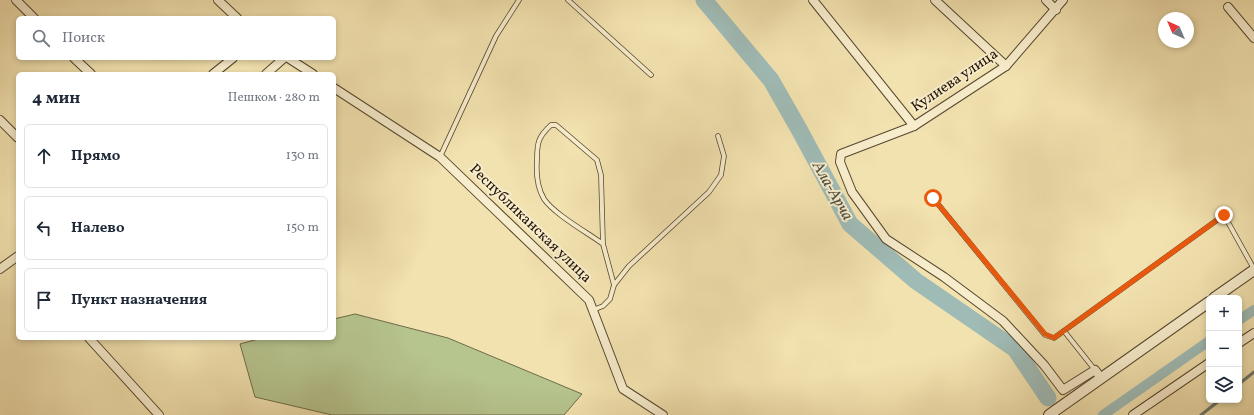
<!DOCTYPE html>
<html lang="ru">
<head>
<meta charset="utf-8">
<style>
  body { margin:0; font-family:Vollkorn,serif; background:#f2f2f3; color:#1f2937 }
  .controls { position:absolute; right:12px; bottom:12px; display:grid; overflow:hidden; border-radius:6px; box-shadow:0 2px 6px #0003 }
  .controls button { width:36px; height:36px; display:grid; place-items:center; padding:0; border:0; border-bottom:1px solid #e0e1e3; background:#fff; color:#1f2937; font:20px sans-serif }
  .compass { position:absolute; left:1158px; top:12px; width:36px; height:36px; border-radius:50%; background:#fff; box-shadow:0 2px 6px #0003; rotate:316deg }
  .stop { position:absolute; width:12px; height:12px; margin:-9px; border:3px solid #ea580c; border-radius:50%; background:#fff }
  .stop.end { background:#ea580c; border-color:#fff; box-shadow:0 1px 4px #0008 }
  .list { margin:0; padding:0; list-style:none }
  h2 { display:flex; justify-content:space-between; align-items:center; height:52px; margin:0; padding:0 16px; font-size:17px }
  h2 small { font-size:13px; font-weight:400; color:#747a83 }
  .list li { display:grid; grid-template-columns:26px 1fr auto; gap:12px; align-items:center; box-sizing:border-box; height:64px; margin:0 8px 8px; padding:0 8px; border:1px solid #e0e1e3; border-radius:6px }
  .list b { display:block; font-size:15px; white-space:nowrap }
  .list em { font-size:13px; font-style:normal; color:#747a83 }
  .icon { flex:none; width:22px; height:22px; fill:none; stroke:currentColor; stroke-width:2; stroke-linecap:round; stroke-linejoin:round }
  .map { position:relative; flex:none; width:1254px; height:415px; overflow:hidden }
  .search { position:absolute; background:#fff; box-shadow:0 2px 6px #0003; left:16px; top:16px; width:320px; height:44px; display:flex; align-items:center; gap:10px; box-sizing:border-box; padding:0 14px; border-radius:6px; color:#747a83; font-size:15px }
  .panel { position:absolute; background:#fff; box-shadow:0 2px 6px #0003; left:16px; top:72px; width:320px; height:268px; border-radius:6px }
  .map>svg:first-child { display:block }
  .green { fill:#b6c48e; stroke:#6c6c49 }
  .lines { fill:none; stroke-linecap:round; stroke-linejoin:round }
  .stream { stroke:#6d786f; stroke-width:3 }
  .canal { stroke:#9fbbb6; stroke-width:10 }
  .river { stroke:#9fbbb6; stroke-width:17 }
  .service-casing { stroke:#55472f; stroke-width:5.5 }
  .minor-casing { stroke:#55472f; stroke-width:10 }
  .tertiary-casing { stroke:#55472f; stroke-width:12 }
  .service { stroke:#f7eccb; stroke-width:4 }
  .minor { stroke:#f7eccb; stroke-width:8 }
  .tertiary { stroke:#f7eccb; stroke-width:10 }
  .route { stroke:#ea580c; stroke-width:5 }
  .labels { text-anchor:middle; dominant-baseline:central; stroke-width:4; stroke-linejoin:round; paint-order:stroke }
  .street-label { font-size:15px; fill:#211304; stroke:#f7eccb }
  .water-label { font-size:16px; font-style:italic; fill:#4d4e42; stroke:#f7eccb }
</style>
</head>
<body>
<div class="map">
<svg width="1254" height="415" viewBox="0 0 1254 415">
  <rect width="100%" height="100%" fill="#f2e2af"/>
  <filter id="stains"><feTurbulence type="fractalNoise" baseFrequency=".005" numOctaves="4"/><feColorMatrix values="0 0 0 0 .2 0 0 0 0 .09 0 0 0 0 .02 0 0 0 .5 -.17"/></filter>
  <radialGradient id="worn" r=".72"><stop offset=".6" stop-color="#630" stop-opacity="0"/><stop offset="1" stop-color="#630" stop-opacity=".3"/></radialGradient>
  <polygon class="green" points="355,314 448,338 582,394 564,415 332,415 255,397 240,344 262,338 334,338 334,319"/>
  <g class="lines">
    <g class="stream">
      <polyline points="1239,384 1254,372"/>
      <polyline points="1201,415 1220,400"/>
    </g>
    <g class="canal">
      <polyline points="1239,320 1254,310"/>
      <polyline points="1103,415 1209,341"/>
    </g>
    <polyline class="river" points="704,0 771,80 800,131 850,224 916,281 1015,349 1048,398"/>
    <g class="service-casing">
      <g id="service">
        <polyline points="568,0 651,75"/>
        <polyline points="440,157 496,36 519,0"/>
        <polyline points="933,198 1045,335 1054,338 1224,215 1254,269"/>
        <polyline points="614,285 629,266 709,192 721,175 724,156 718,136"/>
        <path d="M593,310L603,306L610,299L614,285L603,244L601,175L597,160L556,125H551C538,137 537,143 537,160C536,173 537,187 544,199C554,214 588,233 603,244"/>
        <polyline points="1064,331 1095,370"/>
      </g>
    </g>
    <g class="minor-casing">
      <g id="minor">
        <polyline points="16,0 34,18"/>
        <polyline points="218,0 237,18"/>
        <polyline points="813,0 914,126"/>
        <polyline points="935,0 1006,66"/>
        <polyline points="1046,0 1056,10"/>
        <polyline points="1063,0 1006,66 914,126 841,154 840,162 852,192 886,239 944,277 1003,321 1044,365 1063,390 1095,370 1101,378"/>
        <polyline points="1228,7 1254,38"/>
        <polyline points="74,58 91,74"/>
        <polyline points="288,58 313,74"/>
        <polyline points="213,74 233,58"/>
        <polyline points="266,74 284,58"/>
        <polyline points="334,88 440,157 589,300 623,389 663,415"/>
        <polyline points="0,120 18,138"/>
        <polyline points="0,269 18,256"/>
        <polyline points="89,338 159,415"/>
        <polyline points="1239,343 1254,333"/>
        <polyline points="1133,415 1209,363"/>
      </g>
    </g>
    <g class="tertiary-casing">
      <g id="tertiary">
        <polyline points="1214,298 1254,270"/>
        <polyline points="1049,415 1209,302"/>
      </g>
    </g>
    <use href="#service" class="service"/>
    <use href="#minor" class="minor"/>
    <use href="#tertiary" class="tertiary"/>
  </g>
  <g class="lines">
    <polyline class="route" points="933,198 1045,334 1054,338 1224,215"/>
  </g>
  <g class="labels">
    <g class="street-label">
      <text transform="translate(955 81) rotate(-34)">Кулиева улица</text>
      <text transform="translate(530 224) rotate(44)">Республиканская улица</text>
    </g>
    <g class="water-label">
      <text transform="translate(832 191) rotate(60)">Ала-Арча</text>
    </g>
  </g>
  <rect width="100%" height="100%" filter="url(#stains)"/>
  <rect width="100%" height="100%" fill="url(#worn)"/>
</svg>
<div class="controls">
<button>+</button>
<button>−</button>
<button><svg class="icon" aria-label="layers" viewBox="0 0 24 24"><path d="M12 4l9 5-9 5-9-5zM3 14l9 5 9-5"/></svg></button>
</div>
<svg class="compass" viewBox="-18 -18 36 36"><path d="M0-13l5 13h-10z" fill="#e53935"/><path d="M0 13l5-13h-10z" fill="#747a83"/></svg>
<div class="stop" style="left:933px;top:198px"></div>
<div class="stop end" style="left:1224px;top:215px"></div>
<div class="search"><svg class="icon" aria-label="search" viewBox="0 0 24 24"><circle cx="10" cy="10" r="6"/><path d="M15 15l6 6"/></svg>Поиск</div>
<section class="panel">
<h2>4 мин<small>Пешком · 280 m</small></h2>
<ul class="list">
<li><svg class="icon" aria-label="ahead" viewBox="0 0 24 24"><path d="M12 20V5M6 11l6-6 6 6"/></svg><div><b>Прямо</b></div><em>130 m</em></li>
<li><svg class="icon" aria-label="left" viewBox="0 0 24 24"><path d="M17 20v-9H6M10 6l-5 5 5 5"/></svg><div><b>Налево</b></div><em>150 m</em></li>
<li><svg class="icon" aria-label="arrive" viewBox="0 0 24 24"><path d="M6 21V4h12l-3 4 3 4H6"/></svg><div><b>Пункт назначения</b></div></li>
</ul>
</section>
</div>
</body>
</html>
